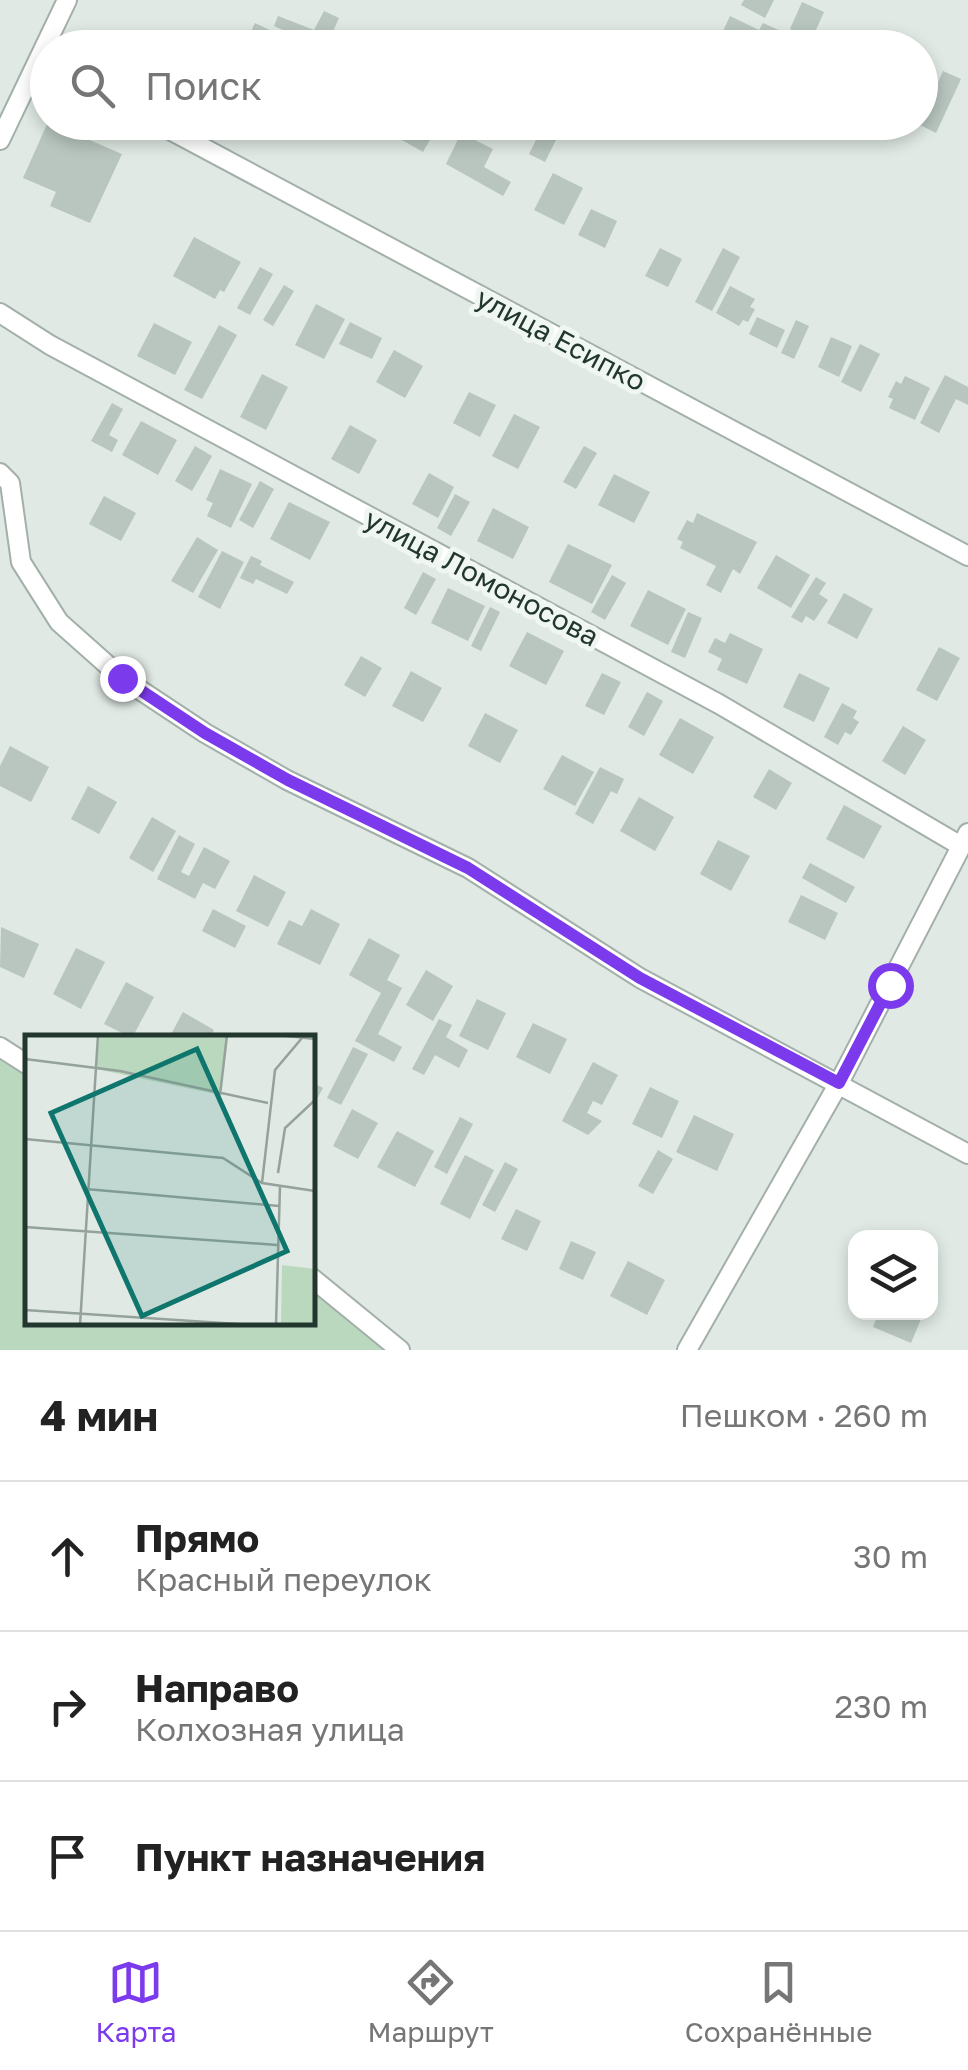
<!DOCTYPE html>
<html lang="ru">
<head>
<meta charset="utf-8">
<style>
  body { margin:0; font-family:"Golos Text",sans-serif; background:#f6f6f6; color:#222 }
  .controls { position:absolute; right:30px; bottom:30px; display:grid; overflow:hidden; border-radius:20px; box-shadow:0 5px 15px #0003 }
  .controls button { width:90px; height:90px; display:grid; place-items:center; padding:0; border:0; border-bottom:2px solid #e0e0e0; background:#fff; color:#222; font:50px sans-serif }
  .stop { position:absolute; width:30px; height:30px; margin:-22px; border:8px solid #7c3aed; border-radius:50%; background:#fff }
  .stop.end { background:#7c3aed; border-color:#fff; box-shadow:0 2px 10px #0008 }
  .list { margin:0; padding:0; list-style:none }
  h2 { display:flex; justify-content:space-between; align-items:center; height:130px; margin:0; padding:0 40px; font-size:42px }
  h2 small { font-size:32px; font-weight:400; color:#767676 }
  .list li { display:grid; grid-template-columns:65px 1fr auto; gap:30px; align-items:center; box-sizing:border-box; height:150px; padding:0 40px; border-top:2px solid #e0e0e0 }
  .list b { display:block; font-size:38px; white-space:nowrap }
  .list p { margin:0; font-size:32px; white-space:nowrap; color:#767676 }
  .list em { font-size:32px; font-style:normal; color:#767676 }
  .icon { flex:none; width:55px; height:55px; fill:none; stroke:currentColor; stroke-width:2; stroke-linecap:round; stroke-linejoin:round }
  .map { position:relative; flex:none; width:968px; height:1350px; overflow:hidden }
  .search { position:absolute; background:#fff; box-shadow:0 5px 15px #0003; left:30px; right:30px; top:30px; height:110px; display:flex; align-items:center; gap:25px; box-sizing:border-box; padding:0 35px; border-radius:55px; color:#767676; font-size:38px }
  .sheet { height:580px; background:#fff }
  nav { display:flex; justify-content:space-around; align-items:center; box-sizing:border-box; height:140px; border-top:2px solid #e0e0e0; background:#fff; font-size:28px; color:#767676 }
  nav a { display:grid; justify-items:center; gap:5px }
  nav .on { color:#7c3aed }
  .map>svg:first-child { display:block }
  .green { fill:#bad8be }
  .building { fill:#b8c6bf }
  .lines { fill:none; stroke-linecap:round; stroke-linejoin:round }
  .minor-casing { stroke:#a3b0a9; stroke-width:22 }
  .minor { stroke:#fff; stroke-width:18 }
  .route { stroke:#7c3aed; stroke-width:12 }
  .labels { text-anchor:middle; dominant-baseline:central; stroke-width:10; stroke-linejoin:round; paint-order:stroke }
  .street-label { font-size:28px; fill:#22372e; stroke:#f0f6f2 }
  .inset-road { fill:none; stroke:#94a29b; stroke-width:2.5 }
  .view { fill:#0f766e; fill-opacity:0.15; stroke:#0f766e; stroke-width:5 }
  .inset-edge { fill:none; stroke:#22372e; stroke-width:5 }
</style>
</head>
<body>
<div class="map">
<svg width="968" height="1350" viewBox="0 0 968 1350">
  <rect width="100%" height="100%" fill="#e0e9e3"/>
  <polygon class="green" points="0,1047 27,1065 28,1322 312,1322 313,1278 400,1350 0,1350"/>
  <g class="building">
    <polygon points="744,0 774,0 765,18 741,5"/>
    <polygon points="802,2 824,12 812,39 790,29"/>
    <polygon points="324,11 339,18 326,47 310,39 306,48 288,48 294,35 274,26 278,16 314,30"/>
    <polygon points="730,16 759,30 763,23 781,31 773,48 751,48 753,45 723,31"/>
    <polygon points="255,23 278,34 271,48 243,48"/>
    <polygon points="347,32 359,39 355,48 339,48"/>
    <polygon points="943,71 961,79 936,133 914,122 920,122"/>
    <polygon points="48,122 122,154 90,223 50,206 56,192 23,178"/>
    <polygon points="409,122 440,122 423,152 400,139"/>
    <polygon points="543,126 559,134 545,162 529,154"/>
    <polygon points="461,133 493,149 484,167 511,182 503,196 446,164"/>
    <polygon points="553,173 583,188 564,225 534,210"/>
    <polygon points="591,209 617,221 605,248 578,235"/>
    <polygon points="194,237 241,262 224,292 220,290 215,299 173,276"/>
    <polygon points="660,248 682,259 668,287 645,276"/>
    <polygon points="723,248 740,257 712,311 695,302"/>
    <polygon points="260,267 273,274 250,315 237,308"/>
    <polygon points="284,285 294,291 273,326 263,320"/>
    <polygon points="730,286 755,299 750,307 755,309 748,322 743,320 739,326 716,313"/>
    <polygon points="316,304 345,319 324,359 295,345"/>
    <polygon points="757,317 785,330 777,348 749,334"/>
    <polygon points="796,320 809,326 794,359 781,353"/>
    <polygon points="350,322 382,338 372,359 339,344"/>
    <polygon points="154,323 192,342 175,375 137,356"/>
    <polygon points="219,325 237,335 202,399 184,390"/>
    <polygon points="831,337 852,346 839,377 818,367"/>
    <polygon points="860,344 880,354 861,392 841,382"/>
    <polygon points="394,350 423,366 405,398 376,382"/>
    <polygon points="262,374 288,387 266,430 240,417"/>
    <polygon points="945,375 968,387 968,405 956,399 939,433 920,423"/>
    <polygon points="905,376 930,388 915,420 889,408 893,399 888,397 896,381 901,384"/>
    <polygon points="469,392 496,405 480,437 453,423"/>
    <polygon points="112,403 123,409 109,435 118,440 112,452 91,441"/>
    <polygon points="514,414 540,427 518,469 492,456"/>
    <polygon points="141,421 177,440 158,475 122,455"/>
    <polygon points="350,425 377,440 359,474 331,459"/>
    <polygon points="195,446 212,456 192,491 175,481"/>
    <polygon points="584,446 597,453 576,489 563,482"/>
    <polygon points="220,469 252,484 231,528 207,516 213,503 206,500"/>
    <polygon points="429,473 454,487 438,518 412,504"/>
    <polygon points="614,474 650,492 634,523 598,505"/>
    <polygon points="260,481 274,489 253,528 239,520"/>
    <polygon points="455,494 470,502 451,536 437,528"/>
    <polygon points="104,496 136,513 121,541 89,524"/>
    <polygon points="289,502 330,522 310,560 270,539"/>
    <polygon points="493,508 529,527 513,559 477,541"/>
    <polygon points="697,513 757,542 740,574 733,569 721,593 706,585 716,566 680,548 683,542 677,539 687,520 693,523"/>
    <polygon points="197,537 218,550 193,593 171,581"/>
    <polygon points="568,544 612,565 592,604 549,582"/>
    <polygon points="222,551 244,562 220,609 198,597"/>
    <polygon points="776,555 810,575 791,608 757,588"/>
    <polygon points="251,556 262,561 260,565 294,582 287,594 256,579 253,584 240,578"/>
    <polygon points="423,572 436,579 416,615 404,608"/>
    <polygon points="612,575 626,583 605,620 591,612"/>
    <polygon points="816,577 826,583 819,594 828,600 814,621 806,616 802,623 791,617"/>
    <polygon points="448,588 485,606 468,641 431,623"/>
    <polygon points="648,590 686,609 668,645 630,626"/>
    <polygon points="844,593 873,609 857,639 827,623"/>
    <polygon points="490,607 500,612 481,651 471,646"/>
    <polygon points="688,612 702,618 685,658 671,652"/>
    <polygon points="527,632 564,651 546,685 509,666"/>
    <polygon points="730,633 763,649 747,684 717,670 722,659 708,652 715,638 725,643"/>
    <polygon points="939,647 960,658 937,701 916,690"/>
    <polygon points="361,656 382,668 365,697 344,685"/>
    <polygon points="411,671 442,688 423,722 392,706"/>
    <polygon points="602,673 621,682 604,715 585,706"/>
    <polygon points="799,673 830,688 814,722 783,707"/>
    <polygon points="647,692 663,701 644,736 628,727"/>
    <polygon points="842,703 857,711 853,718 859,722 851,735 845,732 838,745 824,737"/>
    <polygon points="485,713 518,730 500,763 468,746"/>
    <polygon points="680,718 714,737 693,774 659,755"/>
    <polygon points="903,726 926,740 905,775 882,761"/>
    <polygon points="10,746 49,767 31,802 0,786 0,766"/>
    <polygon points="562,755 594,772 575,806 543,789"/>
    <polygon points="600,767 624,779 617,794 611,791 593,824 575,814"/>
    <polygon points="769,769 792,783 776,810 753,797"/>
    <polygon points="88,786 117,802 99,834 71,819"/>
    <polygon points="639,797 674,817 655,851 620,831"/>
    <polygon points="844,805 882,826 864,859 826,839"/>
    <polygon points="152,817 176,831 153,872 129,858"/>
    <polygon points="179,835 195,844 181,872 189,876 204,847 230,861 215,889 203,883 195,899 157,879"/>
    <polygon points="718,840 750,856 731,891 700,874"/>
    <polygon points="810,863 855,887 846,903 802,878"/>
    <polygon points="254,875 286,892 268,927 236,911"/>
    <polygon points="801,895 838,913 825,940 788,922"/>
    <polygon points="213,909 246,926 235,948 202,931"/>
    <polygon points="311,909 340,924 320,965 277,944 289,920 302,926"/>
    <polygon points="1,927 39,944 24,978 0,967"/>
    <polygon points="369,938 400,955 387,980 402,988 378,1034 402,1047 394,1062 355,1041 381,993 349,975"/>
    <polygon points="76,948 105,962 81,1009 53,994"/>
    <polygon points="426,970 453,986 433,1021 406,1005"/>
    <polygon points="126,982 154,997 132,1038 104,1024"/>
    <polygon points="477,999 506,1013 488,1050 459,1036"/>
    <polygon points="183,1012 214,1030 210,1038 169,1038"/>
    <polygon points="439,1019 452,1025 446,1037 468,1050 459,1068 435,1055 424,1075 412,1069"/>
    <polygon points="533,1023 567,1039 550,1074 516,1057"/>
    <polygon points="353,1047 368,1054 341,1105 327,1098"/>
    <polygon points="593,1062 618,1075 602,1105 593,1101 587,1113 602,1121 588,1135 562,1121"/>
    <polygon points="312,1082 323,1088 312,1108"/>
    <polygon points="650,1087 679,1101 662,1138 632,1124"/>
    <polygon points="352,1109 378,1123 358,1159 333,1146"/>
    <polygon points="694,1115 734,1134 717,1171 676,1152"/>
    <polygon points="460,1117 473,1124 447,1174 434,1167"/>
    <polygon points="397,1131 434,1151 415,1187 377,1167"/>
    <polygon points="658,1150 673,1159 653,1194 638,1186"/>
    <polygon points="465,1155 494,1170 470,1219 440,1204"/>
    <polygon points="505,1162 518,1169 495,1212 482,1205"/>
    <polygon points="516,1209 541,1221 527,1251 501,1239"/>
    <polygon points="571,1241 596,1252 583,1280 559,1269"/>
    <polygon points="628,1261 665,1280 647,1315 610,1296"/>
    <polygon points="879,1312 924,1312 911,1343 873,1327"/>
  </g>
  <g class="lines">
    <g class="minor-casing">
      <g id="minor">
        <polyline points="155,122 968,556"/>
        <polyline points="0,140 67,0"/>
        <polyline points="0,313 50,345 719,704 961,846"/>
        <polyline points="0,473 10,483 21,562 59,622 122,678 205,733 287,780 468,868 640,978 968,1154"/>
        <polyline points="0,1047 28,1065"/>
        <polyline points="312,1278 400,1350"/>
        <polyline points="687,1350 839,1083 968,833"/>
      </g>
    </g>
    <use href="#minor" class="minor"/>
  </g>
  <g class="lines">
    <polyline class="route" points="122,678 205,733 288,780 468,868 640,978 839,1083 890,985"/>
  </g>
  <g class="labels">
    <g class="street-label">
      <text transform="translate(561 339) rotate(28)">улица Есипко</text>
      <text transform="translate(482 577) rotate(28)">улица Ломоносова</text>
    </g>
  </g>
  <g transform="translate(25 1035)">
    <rect width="290" height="290" fill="#e0e9e3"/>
    <path d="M73,0H202L195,60L71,34ZM257,230L290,234V290H256Z" fill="#bad8be"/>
    <path class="inset-road" d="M253,0L290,4M0,24L95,36L243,68M195,60L202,0M0,104L198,123L237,148L290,156M253,138L260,93L290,65M237,148L250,35L277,3M61,154L254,171M0,192L252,210M0,275L228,290M55,290L73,0M251,290L255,151"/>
    <path class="view" d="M172,14L262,216L117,281L26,78Z"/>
    <rect width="290" height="290" class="inset-edge"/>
  </g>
</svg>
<div class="controls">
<button><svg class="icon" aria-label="layers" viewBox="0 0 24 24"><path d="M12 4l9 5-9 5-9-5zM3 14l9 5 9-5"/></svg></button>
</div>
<div class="stop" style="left:890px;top:985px"></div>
<div class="stop end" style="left:122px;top:678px"></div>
<div class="search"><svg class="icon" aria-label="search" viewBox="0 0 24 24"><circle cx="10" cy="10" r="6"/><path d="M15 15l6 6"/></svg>Поиск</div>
</div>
<section class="sheet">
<h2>4 мин<small>Пешком · 260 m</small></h2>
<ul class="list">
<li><svg class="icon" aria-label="ahead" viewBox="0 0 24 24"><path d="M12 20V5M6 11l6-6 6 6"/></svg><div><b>Прямо</b><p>Красный переулок</p></div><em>30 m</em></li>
<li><svg class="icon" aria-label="right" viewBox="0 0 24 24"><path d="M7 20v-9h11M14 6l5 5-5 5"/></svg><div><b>Направо</b><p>Колхозная улица</p></div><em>230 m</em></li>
<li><svg class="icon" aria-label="arrive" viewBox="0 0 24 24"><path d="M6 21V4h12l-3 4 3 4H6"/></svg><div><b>Пункт назначения</b></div></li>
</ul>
</section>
<nav>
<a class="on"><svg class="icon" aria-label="map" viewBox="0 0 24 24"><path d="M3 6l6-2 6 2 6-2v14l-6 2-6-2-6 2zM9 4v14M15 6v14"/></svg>Карта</a>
<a><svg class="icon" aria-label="directions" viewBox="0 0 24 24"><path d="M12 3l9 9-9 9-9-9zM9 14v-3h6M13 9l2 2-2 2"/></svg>Маршрут</a>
<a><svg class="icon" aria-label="saved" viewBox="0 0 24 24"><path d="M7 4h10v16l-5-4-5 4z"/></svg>Сохранённые</a>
</nav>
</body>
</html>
